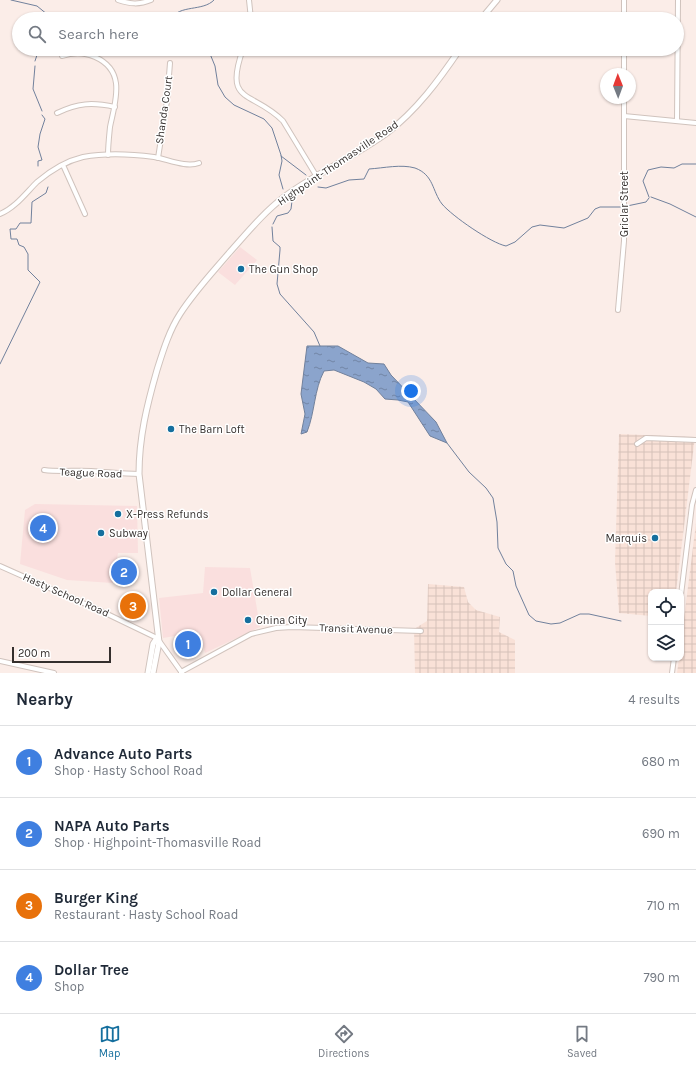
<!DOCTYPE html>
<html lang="en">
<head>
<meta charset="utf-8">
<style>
  body { margin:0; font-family:Karla,sans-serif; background:#f2f2f3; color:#1f2937 }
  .controls { position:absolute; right:12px; bottom:12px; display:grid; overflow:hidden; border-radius:8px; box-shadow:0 1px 3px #0004 }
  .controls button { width:36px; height:36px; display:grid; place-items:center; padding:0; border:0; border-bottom:1px solid #e0e1e3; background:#fff; color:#1f2937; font:20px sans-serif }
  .compass { position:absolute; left:600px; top:68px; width:36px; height:36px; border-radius:50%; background:#fff; box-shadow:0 1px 3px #0004; rotate:359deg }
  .scale { position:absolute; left:12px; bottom:10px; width:99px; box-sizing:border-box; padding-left:4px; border:2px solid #342f2d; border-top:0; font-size:11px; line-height:14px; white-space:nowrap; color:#342f2d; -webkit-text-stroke:3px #fff; paint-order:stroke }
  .you { position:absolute; left:411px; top:391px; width:14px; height:14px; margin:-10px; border:3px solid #fff; border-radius:50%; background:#1a73e8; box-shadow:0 0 0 6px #1a73e833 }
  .badge { display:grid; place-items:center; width:26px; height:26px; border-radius:50%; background:#156f9e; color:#fff; font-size:13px; font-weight:700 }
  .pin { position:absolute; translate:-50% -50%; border:2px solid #fff; box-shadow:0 1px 4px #0006 }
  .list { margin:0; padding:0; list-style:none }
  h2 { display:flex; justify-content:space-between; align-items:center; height:52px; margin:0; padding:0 16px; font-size:17px }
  h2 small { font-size:13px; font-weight:400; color:#747a83 }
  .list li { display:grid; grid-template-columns:26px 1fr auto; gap:12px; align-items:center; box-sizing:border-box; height:72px; padding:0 16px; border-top:1px solid #e0e1e3 }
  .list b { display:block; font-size:15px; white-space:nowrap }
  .list p { margin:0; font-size:13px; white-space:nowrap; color:#747a83 }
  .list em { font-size:13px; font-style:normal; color:#747a83 }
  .icon { flex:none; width:22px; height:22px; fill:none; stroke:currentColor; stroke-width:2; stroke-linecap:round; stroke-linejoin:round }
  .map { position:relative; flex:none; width:696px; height:673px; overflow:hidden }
  .search { position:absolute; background:#fff; box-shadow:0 1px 3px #0004; left:12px; right:12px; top:12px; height:44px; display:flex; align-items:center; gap:10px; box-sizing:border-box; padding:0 14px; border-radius:22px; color:#747a83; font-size:15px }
  .sheet { height:340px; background:#fff }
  nav { display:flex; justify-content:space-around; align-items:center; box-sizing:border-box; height:56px; border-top:1px solid #e0e1e3; background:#fff; font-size:11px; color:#747a83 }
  nav a { display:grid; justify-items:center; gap:2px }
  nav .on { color:#156f9e }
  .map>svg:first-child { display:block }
  .commercial { fill:#fadfde }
  .industrial { fill:url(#industrial-grid) }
  .water { fill:url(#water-ripples); stroke:#71819c }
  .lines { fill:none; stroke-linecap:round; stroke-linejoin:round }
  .stream { stroke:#71819c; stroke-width:1 }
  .minor-casing { stroke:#d0c3bd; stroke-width:6 }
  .major-casing { stroke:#d0c3bd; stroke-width:7 }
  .minor { stroke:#fff; stroke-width:4 }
  .major { stroke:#fff; stroke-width:5 }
  .poi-dot { fill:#156f9e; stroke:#fff; stroke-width:1.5 }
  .labels { text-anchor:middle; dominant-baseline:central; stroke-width:3; stroke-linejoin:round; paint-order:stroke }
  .street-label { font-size:11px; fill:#342f2d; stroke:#fff }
  .poi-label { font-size:11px; fill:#342f2d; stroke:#fff; text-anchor:start }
</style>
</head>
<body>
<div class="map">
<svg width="696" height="673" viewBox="0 0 696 673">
  <defs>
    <pattern id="industrial-grid" width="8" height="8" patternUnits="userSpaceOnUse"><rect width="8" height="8" fill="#f9e1d7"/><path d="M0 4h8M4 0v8" fill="none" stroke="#d6c1b9"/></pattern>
    <pattern id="water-ripples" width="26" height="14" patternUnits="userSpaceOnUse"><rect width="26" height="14" fill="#8ba4cc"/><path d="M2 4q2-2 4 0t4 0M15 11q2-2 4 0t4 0" fill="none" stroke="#7286a6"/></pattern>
  </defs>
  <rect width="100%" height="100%" fill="#fbede8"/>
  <g class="commercial">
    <polygon points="240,247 257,260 235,285 218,272"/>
    <polygon points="35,504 137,506 138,553 118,553 113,583 67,580 20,564 25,510"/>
    <polygon points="205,567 250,568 260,627 205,653 199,632 163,638 159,598 203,593"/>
  </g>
  <g class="industrial">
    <polygon points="619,434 695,437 676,592 651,592 651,616 619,613 615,562"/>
    <polygon points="696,523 696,673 677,673 679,658 681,658 681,642"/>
    <polygon points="428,584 464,587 468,602 476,610 500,617 499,632 515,640 515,673 415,673 414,629 427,621"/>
  </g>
  <path class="water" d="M307,346H338L368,363L384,364L391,375L436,422L447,443L430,436L408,402L398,400L385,399L376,389L364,382L334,370L324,371C314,390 315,412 307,432L301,434L305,414L301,394Z"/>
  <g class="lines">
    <g class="stream">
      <polyline points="11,0 37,6 53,19 79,13 94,14 110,19"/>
      <path d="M171,19C179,4 203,12 214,0"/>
      <polyline points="208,49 215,66 218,85 225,97 234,105 264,119 272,128 281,155 282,161 279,175 283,189"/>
      <polyline points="35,61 39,49"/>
      <polyline points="35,66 33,89 42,111"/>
      <polyline points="281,156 306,175"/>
      <polyline points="38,166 38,161 42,160 38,147 40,134 45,119 42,115"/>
      <path d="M318,187L326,188L349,180L364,179L369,169C384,168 401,164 415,168C434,175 432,191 442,204C452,216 491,243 506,246L515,242L532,227L540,225L564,228L588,218L595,209L600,207H622"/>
      <polyline points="649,197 643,181 648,170 661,167 674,168 682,164 696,164"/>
      <polyline points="651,197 670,204 696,217"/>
      <polyline points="627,206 646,202 649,198"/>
      <polyline points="273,224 277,216 288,213 291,209 292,201"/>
      <polyline points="272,227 273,241 280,247 280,250 277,284 280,294 314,332 320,346"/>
      <polyline points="0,364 40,282 28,270 28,254 24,247 19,245 17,239 11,239 10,229 16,229 20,223 31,223 32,202 46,193 48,187"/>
      <polyline points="447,443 469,472 486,488 493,498 497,522 498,548 506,564 513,571 516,586 529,615 536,621 551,624 560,623 580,614 589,614 621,621"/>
    </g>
    <g class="minor-casing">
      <g id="minor">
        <path d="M118,0C130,4 139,5 151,0"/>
        <polyline points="249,0 251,19"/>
        <polyline points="624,19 624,0"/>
        <path d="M243,49C223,105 252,90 283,121L317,177"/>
        <path d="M62,56C73,52 84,52 95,57C127,71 115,102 110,127C109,137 108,146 108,155"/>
        <polyline points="624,74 624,49"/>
        <path d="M57,113C78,103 92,102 115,107"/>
        <polyline points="624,116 696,123"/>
        <polyline points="677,121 678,0"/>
        <polyline points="158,158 167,101 170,63"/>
        <polyline points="63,165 85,214"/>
        <path d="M0,214C15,208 26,193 37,182C50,171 66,161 83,157C105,153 131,154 154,157C167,159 186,168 199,163"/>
        <polyline points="618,310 624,241 624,98"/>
        <polyline points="637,444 646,438 696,440"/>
        <path d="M44,470C60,472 76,470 91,471C108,472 123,474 139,474"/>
        <polyline points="0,566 101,611 157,638 182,673"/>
        <polyline points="681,595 692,505 696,490"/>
        <polyline points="0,661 54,673"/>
        <polyline points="181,672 251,634 276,628 292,627 421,631"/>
        <polyline points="672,673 674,658"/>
      </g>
    </g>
    <g class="major-casing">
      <g id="major">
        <polyline points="481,19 497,0"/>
        <polyline points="148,673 153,644 157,638"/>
        <path d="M153,673L159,642L139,474C139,437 147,405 157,370C163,351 169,331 180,314C194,292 212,273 229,253C247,233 263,213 284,197C316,173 354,157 387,133C417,110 439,80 460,49"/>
      </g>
    </g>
    <use href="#minor" class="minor"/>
    <use href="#major" class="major"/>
  </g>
  <g class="poi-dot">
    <circle cx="241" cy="269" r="4"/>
    <circle cx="171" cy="429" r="4"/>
    <circle cx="118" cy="514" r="4"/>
    <circle cx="101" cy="533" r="4"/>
    <circle cx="655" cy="538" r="4"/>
    <circle cx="214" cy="592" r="4"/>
    <circle cx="248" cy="620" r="4"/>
  </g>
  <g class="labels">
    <g class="street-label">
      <text transform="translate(164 110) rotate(-82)">Shanda Court</text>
      <text transform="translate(338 163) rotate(-34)">Highpoint-Thomasville Road</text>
      <text transform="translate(624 204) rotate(-90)">Griclar Street</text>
      <text transform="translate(91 473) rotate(2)">Teague Road</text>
      <text transform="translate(66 595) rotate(24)">Hasty School Road</text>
      <text transform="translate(356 629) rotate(2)">Transit Avenue</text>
    </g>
    <g class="poi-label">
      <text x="249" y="269">The Gun Shop</text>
      <text x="179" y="429">The Barn Loft</text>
      <text x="126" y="514">X-Press Refunds</text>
      <text x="109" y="533">Subway</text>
      <text x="647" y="538" text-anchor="end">Marquis</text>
      <text x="222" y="592">Dollar General</text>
      <text x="256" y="620">China City</text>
    </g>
  </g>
</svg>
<div class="controls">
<button><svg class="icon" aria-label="locate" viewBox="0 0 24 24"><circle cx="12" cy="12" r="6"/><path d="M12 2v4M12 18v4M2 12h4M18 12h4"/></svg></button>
<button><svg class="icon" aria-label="layers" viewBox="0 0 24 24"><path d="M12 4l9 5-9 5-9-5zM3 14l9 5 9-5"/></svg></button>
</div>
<svg class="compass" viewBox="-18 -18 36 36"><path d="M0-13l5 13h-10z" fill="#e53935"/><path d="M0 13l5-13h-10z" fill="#747a83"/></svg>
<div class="scale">200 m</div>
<div class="you"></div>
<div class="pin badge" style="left:188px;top:644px;background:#3f7fe0">1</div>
<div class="pin badge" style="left:124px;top:572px;background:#3f7fe0">2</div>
<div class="pin badge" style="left:133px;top:606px;background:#e8710a">3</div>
<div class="pin badge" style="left:43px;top:528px;background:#3f7fe0">4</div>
<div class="search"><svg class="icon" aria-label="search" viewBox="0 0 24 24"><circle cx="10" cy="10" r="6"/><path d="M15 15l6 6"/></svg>Search here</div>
</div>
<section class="sheet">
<h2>Nearby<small>4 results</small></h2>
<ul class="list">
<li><span class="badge" style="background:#3f7fe0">1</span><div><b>Advance Auto Parts</b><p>Shop · Hasty School Road</p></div><em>680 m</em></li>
<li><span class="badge" style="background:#3f7fe0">2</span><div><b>NAPA Auto Parts</b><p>Shop · Highpoint-Thomasville Road</p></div><em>690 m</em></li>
<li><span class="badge" style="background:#e8710a">3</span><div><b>Burger King</b><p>Restaurant · Hasty School Road</p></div><em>710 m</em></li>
<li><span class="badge" style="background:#3f7fe0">4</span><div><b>Dollar Tree</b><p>Shop</p></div><em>790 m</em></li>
</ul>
</section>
<nav>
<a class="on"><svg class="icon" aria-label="map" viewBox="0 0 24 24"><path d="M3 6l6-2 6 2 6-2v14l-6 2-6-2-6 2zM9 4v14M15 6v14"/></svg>Map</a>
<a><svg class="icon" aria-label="directions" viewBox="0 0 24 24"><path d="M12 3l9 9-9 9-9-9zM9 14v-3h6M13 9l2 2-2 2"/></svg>Directions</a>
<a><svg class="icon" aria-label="saved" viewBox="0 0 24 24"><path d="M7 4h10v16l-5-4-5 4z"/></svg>Saved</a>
</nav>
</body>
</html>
